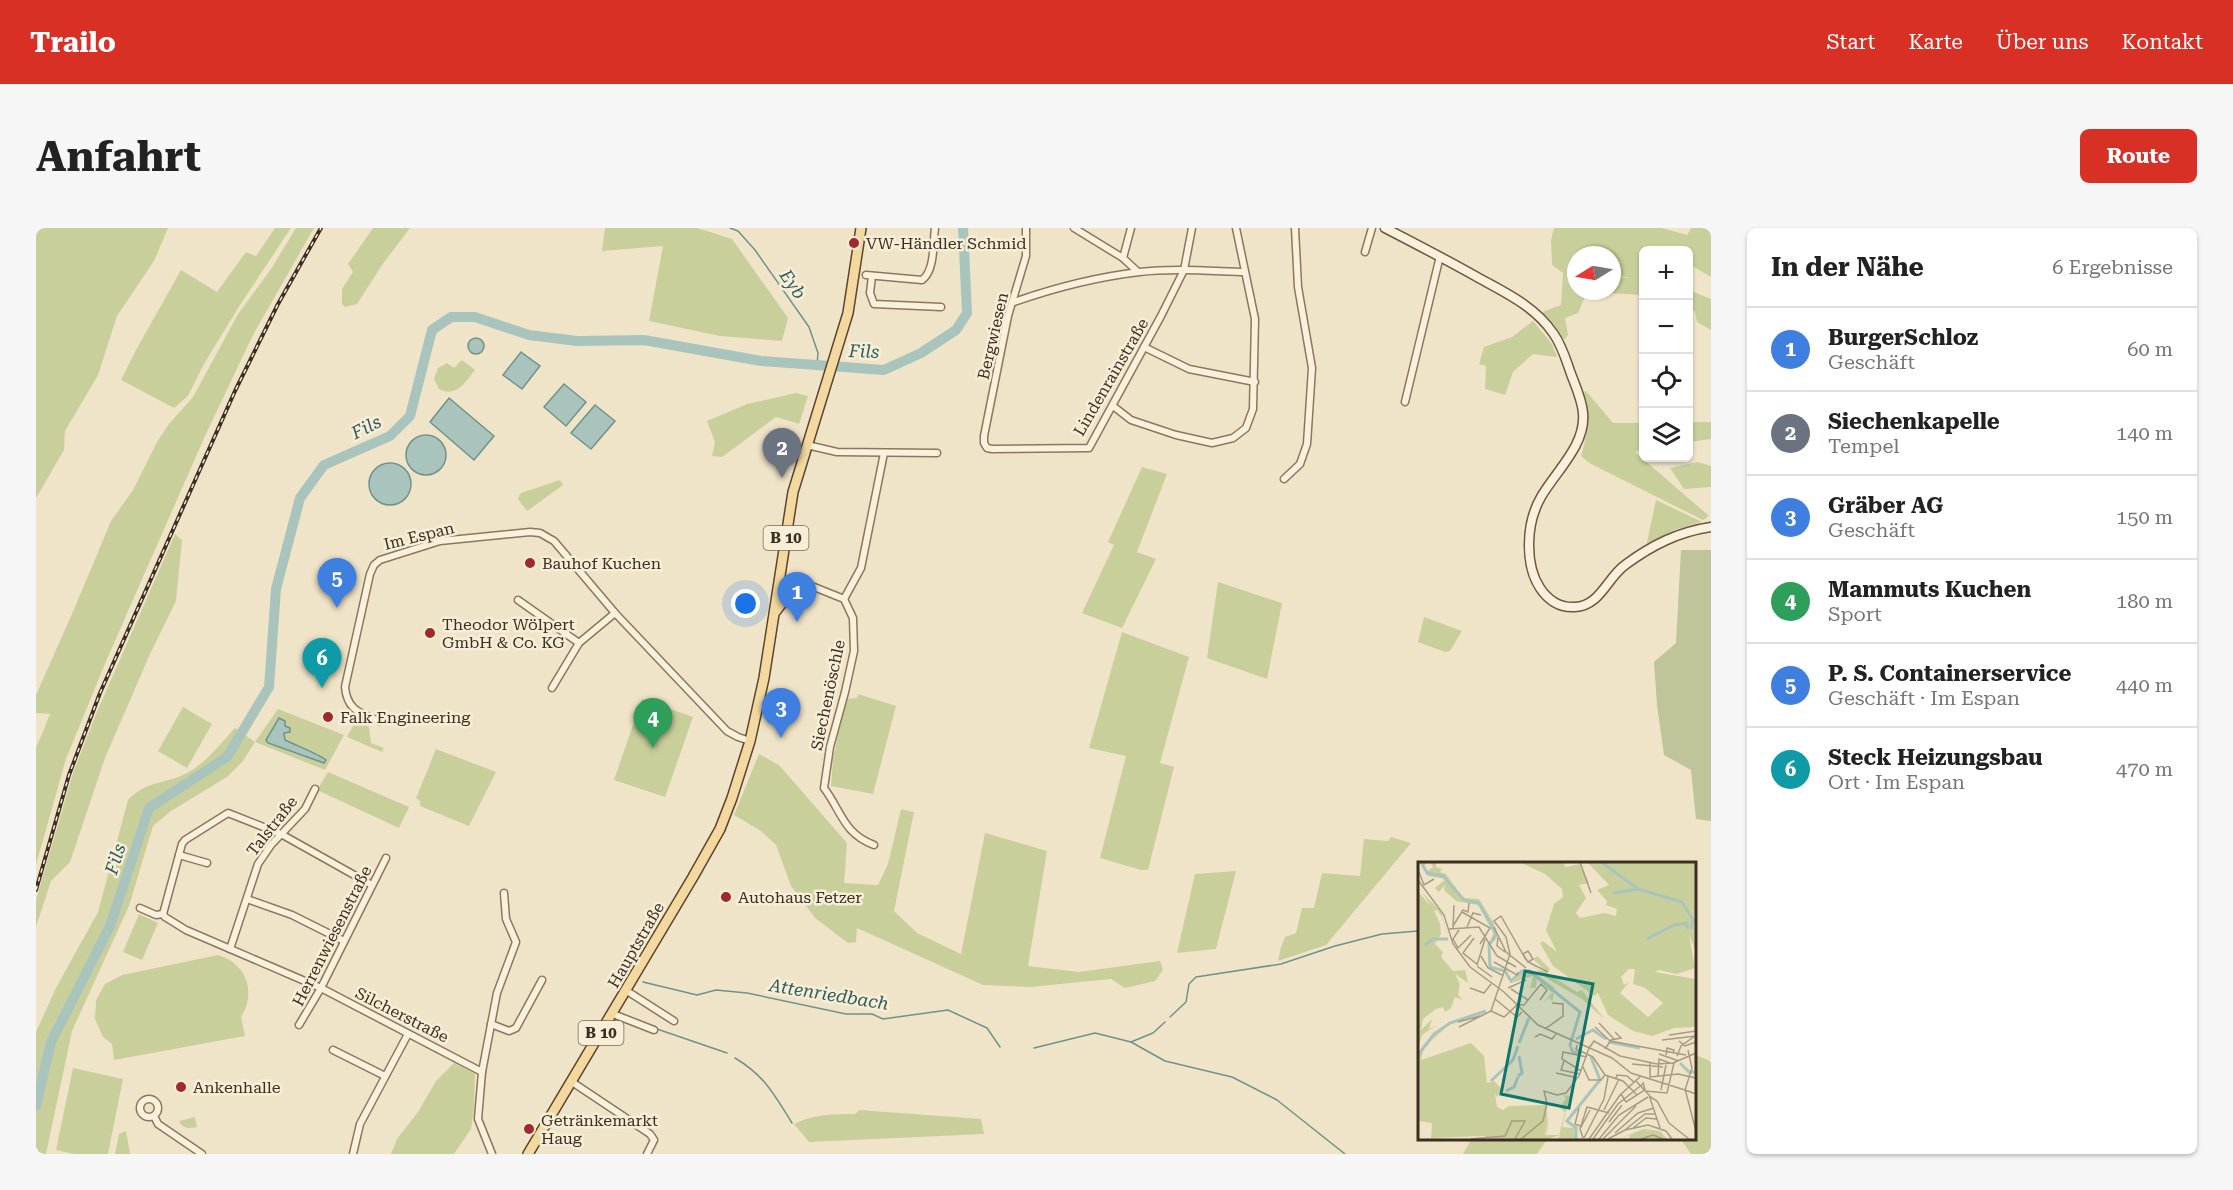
<!DOCTYPE html>
<html lang="de">
<head>
<meta charset="utf-8">
<style>
  body { margin:0; font-family:"Roboto Serif",serif; background:#f6f6f6; color:#222 }
  .controls { position:absolute; right:18px; top:18px; display:grid; overflow:hidden; border-radius:9px; box-shadow:0 2px 4px #0004 }
  .controls button { width:54px; height:54px; display:grid; place-items:center; padding:0; border:0; border-bottom:2px solid #e0e0e0; background:#fff; color:#222; font:30px sans-serif }
  .compass { position:absolute; left:1531px; top:18px; width:54px; height:54px; border-radius:50%; background:#fff; box-shadow:0 2px 4px #0004; rotate:259deg }
  .you { position:absolute; left:710px; top:376px; width:21px; height:21px; margin:-15px; border:4px solid #fff; border-radius:50%; background:#1a73e8; box-shadow:0 0 0 9px #1a73e833 }
  .badge { display:grid; place-items:center; width:39px; height:39px; border-radius:50%; background:#d93025; color:#fff; font-size:20px; font-weight:700 }
  .pin { position:absolute; translate:-50% -50px; filter:drop-shadow(0 2px 3px #0008) }
  .pin::after { content:''; position:absolute; top:32px; width:21px; height:18px; background:inherit; clip-path:polygon(0 0,100% 0,50% 100%) }
  .list { margin:0; padding:0; list-style:none }
  h2 { display:flex; justify-content:space-between; align-items:center; height:78px; margin:0; padding:0 24px; font-size:26px }
  h2 small { font-size:20px; font-weight:400; color:#767676 }
  .list li { display:grid; grid-template-columns:39px 1fr auto; gap:18px; align-items:center; box-sizing:border-box; height:84px; padding:0 24px; border-top:2px solid #e0e0e0 }
  .list b { display:block; font-size:22px; white-space:nowrap }
  .list p { margin:0; font-size:20px; white-space:nowrap; color:#767676 }
  .list em { font-size:20px; font-style:normal; color:#767676 }
  .icon { flex:none; width:33px; height:33px; fill:none; stroke:currentColor; stroke-width:2; stroke-linecap:round; stroke-linejoin:round }
  .map { position:relative; flex:none; width:1675px; height:926px; overflow:hidden; border-radius:9px }
  header { display:flex; align-items:center; gap:36px; box-sizing:border-box; height:84px; padding:0 30px; background:#d93025; color:#fff }
  header strong { font-size:28px }
  nav { display:flex; gap:33px; margin-inline-start:auto; font-size:21px }
  .intro { display:flex; align-items:center; justify-content:space-between; box-sizing:border-box; height:144px; padding:0 36px }
  h1 { margin:0; font-size:42px }
  .button { padding:15px 27px; border-radius:9px; background:#d93025; color:#fff; font-size:21px; font-weight:700 }
  main { display:flex; gap:36px; padding:0 36px }
  aside { flex:1; background:#fff; border-radius:9px; box-shadow:0 2px 4px #0004 }
  .map>svg:first-child { display:block }
  .green { fill:#c9cf9b; fill-rule:evenodd }
  .cemetery { fill:#bfc49a }
  .water { fill:#a9c4bc; stroke:#6f938a; stroke-width:1.5 }
  .lines { fill:none; stroke-linecap:round; stroke-linejoin:round }
  .stream { stroke:#6f938a; stroke-width:1.5 }
  .river { stroke:#a9c4bc; stroke-width:10 }
  .street-casing { stroke:#8d765c; stroke-width:9 }
  .secondary-casing { stroke:#6f573f; stroke-width:11 }
  .primary-casing { stroke:#5b4430; stroke-width:12 }
  .street { stroke:#faf1dc; stroke-width:6 }
  .secondary { stroke:#faf1dc; stroke-width:8 }
  .primary { stroke:#f3d9a0; stroke-width:9 }
  .rail-casing { stroke:#3d2e20; stroke-width:4 }
  .rail { stroke:#f7eed8; stroke-width:1.5; stroke-dasharray:4.5; stroke-linecap:butt }
  .poi-dot { fill:#9e2a2b; stroke:#f7eed8; stroke-width:2 }
  .labels { text-anchor:middle; dominant-baseline:central; stroke-width:5; stroke-linejoin:round; paint-order:stroke }
  .shield { fill:#f7eed8; stroke:#756857; stroke-width:1.5 }
  .shield-label { font-size:15px; font-weight:bold; fill:#3d2e20 }
  .poi-label { font-size:16px; fill:#3d2e20; stroke:#f7eed8; text-anchor:start }
  .street-label { font-size:16px; fill:#3d2e20; stroke:#f7eed8 }
  .water-label { font-size:18px; font-style:italic; fill:#2f5d5a; stroke:#f7eed8 }
  .inset-river { fill:none; stroke:#a9c4bc; stroke-width:3 }
  .inset-road { fill:none; stroke:#a89b85; stroke-width:1.5 }
  .view { fill:#0f766e; fill-opacity:0.15; stroke:#0f766e; stroke-width:3 }
  .inset-edge { fill:none; stroke:#3d2e20; stroke-width:3 }
</style>
</head>
<body>
<header>
<strong>Trailo</strong>
<nav><a>Start</a><a>Karte</a><a>Über uns</a><a>Kontakt</a></nav>
</header>
<div class="intro"><h1>Anfahrt</h1><a class="button">Route</a></div>
<main>
<div class="map">
<svg width="1675" height="926" viewBox="0 0 1675 926">
  <rect width="100%" height="100%" fill="#f0e4c8"/>
  <g class="green">
    <polygon points="0,0 132,0 118,33 81,88 62,147 29,203 28,222 0,270"/>
    <polygon points="239,0 255,0 204,77 168,136 152,168 138,180 85,152 100,122 145,42 181,64 210,24 220,28"/>
    <polygon points="260,0 278,0 217,107 169,208 71,431 30,531 0,637 0,520 14,486 0,485 0,467 39,379 75,293 97,262 121,214 133,196 157,169 202,86 235,41"/>
    <polygon points="337,0 374,0 346,37 321,76 309,79 306,76 306,61 317,44 312,36"/>
    <polygon points="569,0 661,0 696,11 752,90 746,113 684,108 613,93 627,18 566,23"/>
    <path d="M1518,0H1626L1651,7L1655,0H1675V49L1653,36L1652,22H1608L1605,51L1607,52V67L1551,64L1542,85L1529,90L1532,107L1528,112L1517,95L1506,84L1525,77L1527,45L1516,37L1515,12ZM1540,27H1576V47L1595,50L1576,49V63H1540Z"/>
    <polygon points="1653,62 1675,71 1675,102 1661,94 1659,83 1653,81"/>
    <polygon points="1497,93 1516,116 1521,129 1497,126 1477,144 1469,167 1449,161 1450,138 1443,136 1448,119 1476,109"/>
    <path d="M426,132L439,142C429,154 421,170 403,161L398,151L402,140L411,135L418,140Z"/>
    <path d="M1550,163L1577,195H1607V220L1599,224L1673,288L1667,292L1555,236L1545,228C1552,206 1553,187 1547,164Z"/>
    <polygon points="760,165 772,168 763,196 740,189 686,229 676,228 679,214 671,193 711,176"/>
    <polygon points="1653,194 1675,194 1675,211 1653,214"/>
    <polygon points="1661,234 1675,238 1675,259 1648,261 1634,240"/>
    <polygon points="1106,239 1131,246 1101,324 1120,331 1086,400 1046,385 1078,317 1072,314"/>
    <polygon points="524,252 527,257 491,283 482,271 484,266 488,264"/>
    <polygon points="1620,272 1666,294 1638,302 1610,319"/>
    <polygon points="139,306 146,312 140,373 114,426 69,530 34,634 15,653 0,699 0,672 37,545 60,486"/>
    <polygon points="1182,354 1246,375 1231,451 1171,430"/>
    <polygon points="1388,389 1426,403 1414,423 1409,424 1382,414"/>
    <polygon points="1086,404 1153,429 1124,535 1138,539 1112,642 1105,642 1064,630 1090,528 1053,520"/>
    <polygon points="822,466 860,478 837,566 795,558 797,531 810,471 821,470"/>
    <polygon points="606,471 657,489 629,569 578,552"/>
    <polygon points="147,479 176,496 151,540 122,523"/>
    <path d="M242,481L308,507L289,542L219,514L207,533L191,549L135,583L117,598L93,678L36,803L10,926H0V804L20,760L62,684L92,572C113,551 128,557 151,545C170,535 185,515 199,500L219,514Z"/>
    <polygon points="325,490 333,499 335,515 348,520 346,524 311,509 319,494"/>
    <polygon points="400,521 460,544 433,598 384,578 384,573 380,570"/>
    <polygon points="723,526 743,537 811,615 808,655 842,657 852,636 865,581 878,584 858,683 881,705 925,726 949,605 1011,623 992,738 1043,744 1124,733 1127,742 1119,753 1089,760 1075,751 994,759 947,757 821,700 820,714 812,715 779,690 755,658 740,617 725,603 698,587"/>
    <polygon points="292,544 373,579 363,600 281,562"/>
    <polygon points="1355,609 1375,615 1290,717 1242,733 1245,719 1249,709 1260,705 1266,680 1278,680 1286,645 1324,648 1328,611 1352,613"/>
    <polygon points="1200,643 1180,721 1141,725 1159,646"/>
    <polygon points="103,686 122,695 106,732 87,724"/>
    <path d="M182,727C210,735 221,764 205,789L209,808L78,832L76,816L67,809L59,791L60,772L69,756L86,747Z"/>
    <polygon points="1659,827 1672,832 1675,835 1675,926 1655,926 1644,910 1658,910"/>
    <polygon points="418,835 439,846 438,881 435,901 418,926 355,926 361,911 382,884 400,853"/>
    <polygon points="37,840 87,851 72,926 38,926 20,922"/>
    <path d="M823,882L945,891L948,906L773,914L758,896C777,886 798,886 819,886Z"/>
    <path d="M159,889L161,899C153,901 147,901 143,893Z"/>
    <polygon points="90,903 94,926 79,926 83,906"/>
    <polygon points="1436,910 1512,910 1501,926 1427,926"/>
  </g>
  <polygon class="cemetery" points="1645,322 1675,322 1675,593 1660,591 1655,542 1628,527 1621,477 1618,434 1640,415"/>
  <g class="water">
    <circle cx="440" cy="118" r="8"/>
    <polygon points="485,124 504,138 486,161 467,147"/>
    <polygon points="528,156 550,174 530,198 508,179"/>
    <polygon points="413,170 458,208 438,232 394,194"/>
    <polygon points="559,177 579,193 555,221 535,205"/>
    <circle cx="390" cy="227" r="20"/>
    <circle cx="354" cy="256" r="21"/>
    <path d="M243,490L249,493V498L254,500V504L248,505L249,512C259,517 283,526 290,532L288,535L232,515L230,512Z"/>
  </g>
  <g class="lines">
    <g class="stream">
      <polyline points="694,0 702,3 719,22 773,99 782,125 781,137"/>
      <polyline points="607,754 661,767 680,762 711,765 810,786 836,786 847,791 912,782 951,800 964,819"/>
      <polyline points="1134,789 1150,774 1153,756 1160,749 1245,736 1299,718 1346,706 1382,703 1384,707"/>
      <polyline points="621,801 691,825"/>
      <polyline points="1095,814 1117,805 1129,794"/>
      <polyline points="998,820 1059,805 1095,814 1129,833 1196,849 1241,872 1309,926"/>
      <path d="M699,830C729,848 738,866 756,895"/>
    </g>
    <polyline class="river" points="0,878 15,814 74,698 113,580 191,529 233,459 240,361 264,270 288,237 354,208 374,188 396,102 415,89 439,89 493,107 541,113 608,112 725,133 848,142 885,125 920,102 931,85 927,0"/>
    <g class="street-casing">
      <g id="street">
        <polyline points="990,0 990,28 972,88 948,208 948,215 951,220 956,221 1053,220 1125,88 1148,42 1156,0"/>
        <polyline points="1038,0 1087,30 1102,44"/>
        <polyline points="1329,24 1336,0"/>
        <polyline points="1087,30 1095,0"/>
        <path d="M830,47L886,52C899,43 897,15 899,0"/>
        <polyline points="836,48 834,65 838,76 905,79"/>
        <path d="M978,74C1018,60 1061,49 1103,44C1138,40 1174,43 1209,44"/>
        <polyline points="1108,119 1153,141 1219,154"/>
        <polyline points="1369,174 1404,28"/>
        <polyline points="1077,178 1095,192 1140,207 1176,215 1197,210 1210,200 1217,181 1219,91 1200,0"/>
        <polyline points="771,217 801,224 901,225"/>
        <polyline points="1248,251 1264,236 1271,216 1276,140 1262,59 1259,0"/>
        <path d="M743,356L778,359L808,371L817,390L818,423L809,464L794,519L788,560C806,584 807,605 838,617"/>
        <polyline points="808,371 825,340 848,225"/>
        <polyline points="482,372 543,415"/>
        <polyline points="516,460 543,415 579,385"/>
        <path d="M343,493C324,485 311,482 309,459L334,346L338,337L344,332L404,313L494,304L504,305L518,313L579,385L691,503L702,509L714,513"/>
        <polyline points="143,627 171,635"/>
        <polyline points="336,657 245,606 192,585 149,612 146,616 127,686 129,689 150,702 285,760 446,844 442,891 456,926"/>
        <polyline points="211,671 256,687 308,713"/>
        <polyline points="104,680 120,687 127,686"/>
        <polyline points="194,721 222,636 235,617 269,581 279,561"/>
        <polyline points="591,763 638,793"/>
        <polyline points="577,786 618,802"/>
        <polyline points="455,796 473,803 480,800 506,752"/>
        <polyline points="263,797 285,760 350,630"/>
        <polyline points="297,822 349,848"/>
        <polyline points="446,844 461,765 480,714 470,691 468,665"/>
        <polyline points="536,854 614,906 618,912 611,926"/>
        <circle cx="113" cy="880" r="9"/>
        <polyline points="118,888 122,896 166,926"/>
        <polyline points="317,926 324,896 372,806"/>
      </g>
    </g>
    <g class="secondary-casing">
      <path id="secondary" d="M1349,0C1380,16 1411,32 1441,49C1468,64 1499,78 1517,105C1526,117 1530,132 1535,146C1540,159 1546,172 1547,185C1550,217 1520,243 1505,269C1497,283 1493,301 1493,317C1493,332 1496,348 1504,360C1512,372 1524,380 1539,379C1564,378 1571,350 1589,337C1616,317 1642,304 1675,299"/>
    </g>
    <g class="primary-casing">
      <g id="primary">
        <polyline points="740,383 749,371 768,358"/>
        <polyline points="492,926 657,649 684,601 696,570 714,513 728,450 757,264 812,85 825,0"/>
      </g>
    </g>
    <use href="#street" class="street"/>
    <use href="#secondary" class="secondary"/>
    <use href="#primary" class="primary"/>
    <g class="rail-casing">
      <polyline id="rail" points="0,662 33,547 64,465 199,163 242,76 285,0"/>
    </g>
    <use href="#rail" class="rail"/>
  </g>
  <g class="poi-dot">
    <circle cx="818" cy="15" r="6"/>
    <circle cx="494" cy="335" r="6"/>
    <circle cx="394" cy="405" r="6"/>
    <circle cx="292" cy="489" r="6"/>
    <circle cx="690" cy="669" r="6"/>
    <circle cx="145" cy="859" r="6"/>
    <circle cx="493" cy="901" r="6"/>
  </g>
  <g class="labels">
    <g class="shield">
      <rect x="727.5" y="298" width="45" height="24" rx="4.5"/>
      <rect x="542.5" y="793" width="45" height="24" rx="4.5"/>
    </g>
    <g class="shield-label">
      <text x="750" y="310">B 10</text>
      <text x="565" y="805">B 10</text>
    </g>
    <g class="poi-label">
      <text x="830" y="15">VW-Händler Schmid</text>
      <text x="506" y="335">Bauhof Kuchen</text>
      <text x="406" y="396">Theodor Wölpert<tspan x="406" dy="18">GmbH &amp; Co. KG</tspan></text>
      <text x="304" y="489">Falk Engineering</text>
      <text x="702" y="669">Autohaus Fetzer</text>
      <text x="157" y="859">Ankenhalle</text>
      <text x="505" y="892">Getränkemarkt<tspan x="505" dy="18">Haug</tspan></text>
    </g>
    <g class="street-label">
      <text transform="translate(957 108) rotate(-77)">Bergwiesen</text>
      <text transform="translate(1075 149) rotate(-60)">Lindenrainstraße</text>
      <text transform="translate(383 308) rotate(-14)">Im Espan</text>
      <text transform="translate(792 467) rotate(-78)">Siechenöschle</text>
      <text transform="translate(236 598) rotate(-52)">Talstraße</text>
      <text transform="translate(296 708) rotate(-63)">Herrenwiesenstraße</text>
      <text transform="translate(600 717) rotate(-60)">Hauptstraße</text>
      <text transform="translate(366 787) rotate(27)">Silcherstraße</text>
    </g>
    <g class="water-label">
      <text transform="translate(757 56) rotate(55)">Eyb</text>
      <text transform="translate(828 123) rotate(2)">Fils</text>
      <text transform="translate(330 199) rotate(-27)">Fils</text>
      <text transform="translate(79 631) rotate(-72)">Fils</text>
      <text transform="translate(793 766) rotate(9)">Attenriedbach</text>
    </g>
  </g>
  <g transform="translate(1382 634)">
    <rect width="278" height="278" fill="#f0e4c8"/>
    <path d="M1,0H10L6,4L9,9L15,5L12,0H18V5L24,7L22,10L28,12L45,36L61,37L76,61L80,75L74,81L75,70L60,43L38,39L26,28L27,23L21,30L17,26L28,17L10,14ZM102,0H144L148,5L162,2L171,21L161,23L168,36L158,51L162,56L186,51L198,54L199,47L188,43L189,39L179,28L191,23L169,0H277V87L271,73L277,106L259,112L241,108L237,110L277,117V165L256,166L234,174L215,169L190,153L180,131L176,134L135,104L122,81L125,79L139,90L128,68L136,42L145,35L144,27L127,12ZM211,107H217L215,122L227,126L245,141L230,155L202,131L211,120L206,123L203,115ZM3,29L23,50L31,76L24,55L19,48L16,49L22,61L23,72L17,82L25,90L23,95L35,109L47,108L50,121L37,112L42,122L40,133L45,138L37,135L33,146L27,150L25,145L18,147L5,157L3,168L14,157L11,167L20,162L4,173L0,187V30L14,45ZM103,93L120,108L128,109L115,97L119,94L132,107L129,111L159,130L164,128L186,157L164,137L128,116ZM112,107L137,126L133,127L136,133L134,139L131,136L125,141L134,131L119,116L118,126H112L115,114L93,121L87,111L96,119L104,108ZM31,163L6,185L3,198L53,181L66,194L69,221L76,219L84,227L79,235L77,232L79,245L85,248L91,244L128,243L130,262L126,270L131,263L127,273H141L147,250L142,246L148,236L145,233L152,234L144,265L156,266L157,277H140L142,273L131,277H73L66,274L13,276L14,261L0,259V192L16,172ZM226,267L242,269L249,277H211L212,273L200,277Z" fill="#c9cf9b" fill-rule="evenodd"/>
    <path class="inset-river" d="M3,0L9,11L25,14L46,38L61,41L78,72L71,83L72,105L87,109L93,119L104,109L115,112L162,150L152,183L155,190L164,191M183,0L220,27L264,40L275,58L273,67M195,31L220,27M229,77L256,63L269,61V67M7,83L15,77H30M158,177L175,168L188,177M191,180L222,186M101,181L111,156M0,193L16,172L32,161L68,149M262,201L271,210H278M100,214L104,211L101,194M73,219L95,198L100,184M88,229L96,225L100,215M158,277V266L149,259L182,218L173,195"/>
    <path class="inset-road" d="M162,0L173,31M1,10L6,23L16,17M0,18L26,53L35,82L52,105L86,130L120,163L194,196L213,211L267,228M44,50L72,66L62,82M35,64L45,48L50,50L51,41M49,65L55,51L63,53M76,65L88,90L108,106M35,66L36,43M31,67L61,65L79,94L98,105M41,68L35,77L40,86L53,73M56,76L45,91L60,103M80,76L79,84L87,90M92,92L88,75L76,59L83,54L108,98M63,94L70,106L84,113M76,100L99,113L100,110M110,100L105,92L110,89L115,97L110,100L130,110M59,103L67,77M59,104L74,115M52,126L66,131L73,122M90,126L108,118M93,127L110,138M77,137L99,155L104,150M73,149L86,155L99,143H106L123,122L129,128L122,138M40,160L62,154M181,161L196,177M41,165L73,149L92,92M177,165L192,179L268,193M127,167L145,154V142L134,141M251,173L278,169M117,175L122,172L134,177L138,172M244,178L278,174M261,179L267,184L278,180M159,183L158,187L175,195M171,186L176,179L202,194L239,202L255,201L278,191M187,187L193,178L203,176L197,170M270,188L274,206L267,228L278,232M241,192L261,199M248,193L249,186L256,188L255,192M259,194L263,184L277,174M175,195L187,213L205,219L219,233M146,199L143,208L162,212M232,201V215L260,212L278,216M214,202L245,205M165,205L171,218H183L187,213M163,209L144,197L145,190L169,195M138,211L160,216M240,215L241,197L252,201M198,216L199,213L209,214L216,220M218,219L231,233L242,266M267,227L278,269M243,228L248,203M227,229L249,231L256,201M203,232L208,240L227,228L225,220M231,234L239,239L251,261L271,277M161,246L157,262L162,264M186,248L201,217M191,260L204,243M215,266L228,256L239,257M162,267L172,248M208,267L227,252H238M197,271L220,251L236,246M165,276L162,267L169,245L191,251M166,276L186,237L190,215M53,277L87,274L94,259H107L97,277M103,277L125,259L129,241L126,229L139,233L148,231L161,214L171,186M171,277L202,233L223,214M175,277L200,242L226,221M181,277L201,253L230,235M185,277L218,244M190,277L207,268L230,263L248,269L254,277M223,277L235,273L245,277"/>
    <path class="view" d="M107,109L175,122L151,246L83,232Z"/>
    <rect width="278" height="278" class="inset-edge"/>
  </g>
</svg>
<div class="controls">
<button>+</button>
<button>−</button>
<button><svg class="icon" aria-label="locate" viewBox="0 0 24 24"><circle cx="12" cy="12" r="6"/><path d="M12 2v4M12 18v4M2 12h4M18 12h4"/></svg></button>
<button><svg class="icon" aria-label="layers" viewBox="0 0 24 24"><path d="M12 4l9 5-9 5-9-5zM3 14l9 5 9-5"/></svg></button>
</div>
<svg class="compass" viewBox="-18 -18 36 36"><path d="M0-13l5 13h-10z" fill="#e53935"/><path d="M0 13l5-13h-10z" fill="#767676"/></svg>
<div class="you"></div>
<div class="pin badge" style="left:761px;top:394px;background:#3f7fe0">1</div>
<div class="pin badge" style="left:746px;top:250px;background:#6b7280">2</div>
<div class="pin badge" style="left:745px;top:510px;background:#3f7fe0">3</div>
<div class="pin badge" style="left:617px;top:520px;background:#2e9e5b">4</div>
<div class="pin badge" style="left:301px;top:380px;background:#3f7fe0">5</div>
<div class="pin badge" style="left:286px;top:460px;background:#0f9aa8">6</div>
</div>
<aside>
<h2>In der Nähe<small>6 Ergebnisse</small></h2>
<ul class="list">
<li><span class="badge" style="background:#3f7fe0">1</span><div><b>BurgerSchloz</b><p>Geschäft</p></div><em>60 m</em></li>
<li><span class="badge" style="background:#6b7280">2</span><div><b>Siechenkapelle</b><p>Tempel</p></div><em>140 m</em></li>
<li><span class="badge" style="background:#3f7fe0">3</span><div><b>Gräber AG</b><p>Geschäft</p></div><em>150 m</em></li>
<li><span class="badge" style="background:#2e9e5b">4</span><div><b>Mammuts Kuchen</b><p>Sport</p></div><em>180 m</em></li>
<li><span class="badge" style="background:#3f7fe0">5</span><div><b>P. S. Containerservice</b><p>Geschäft · Im Espan</p></div><em>440 m</em></li>
<li><span class="badge" style="background:#0f9aa8">6</span><div><b>Steck Heizungsbau</b><p>Ort · Im Espan</p></div><em>470 m</em></li>
</ul>
</aside>
</main>
</body>
</html>
